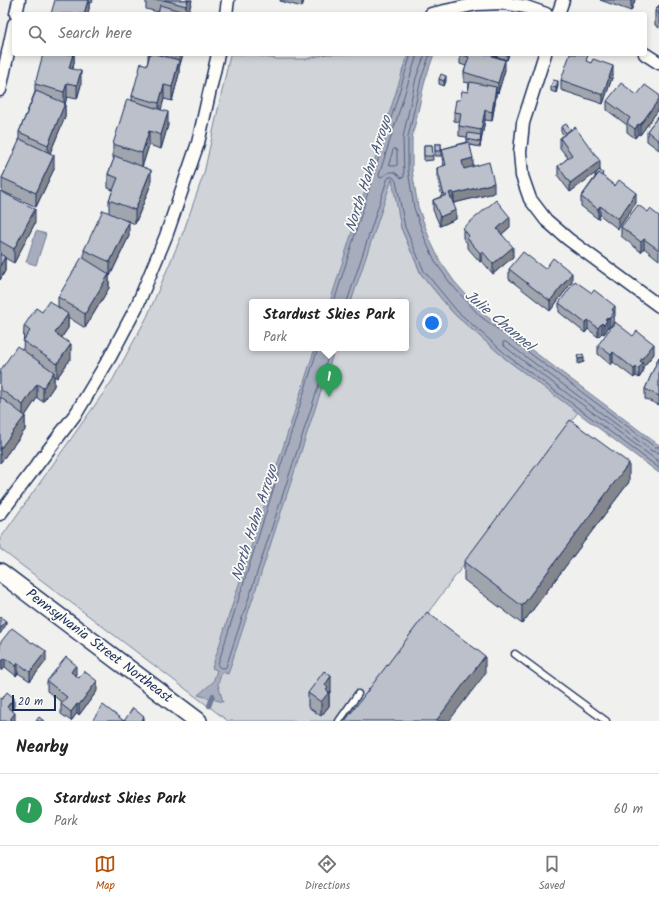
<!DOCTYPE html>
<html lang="en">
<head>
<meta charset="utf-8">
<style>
  body { margin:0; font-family:Kalam,sans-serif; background:#f6f6f6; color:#222 }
  .scale { position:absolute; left:12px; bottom:10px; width:44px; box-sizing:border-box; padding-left:4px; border:2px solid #1b2f5e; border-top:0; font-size:11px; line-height:14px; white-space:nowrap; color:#1b2f5e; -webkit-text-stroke:3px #fdfcf7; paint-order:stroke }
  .you { position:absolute; left:432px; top:323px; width:14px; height:14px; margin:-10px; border:3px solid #fff; border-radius:50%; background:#1a73e8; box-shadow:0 0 0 6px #1a73e833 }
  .badge { display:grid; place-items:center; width:26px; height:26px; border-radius:50%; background:#b45309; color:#fff; font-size:13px; font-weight:700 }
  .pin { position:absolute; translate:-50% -33px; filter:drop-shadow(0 1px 2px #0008) }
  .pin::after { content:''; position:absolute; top:21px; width:14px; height:12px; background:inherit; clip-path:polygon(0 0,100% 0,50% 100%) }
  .popup { position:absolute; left:249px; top:299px; width:160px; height:52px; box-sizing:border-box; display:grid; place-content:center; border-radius:4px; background:#fff; filter:drop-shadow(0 1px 3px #0005); font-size:13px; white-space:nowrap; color:#767676 }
  .popup b { font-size:15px; color:#222 }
  .popup::after { content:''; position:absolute; left:50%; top:100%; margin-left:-8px; border:8px solid transparent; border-top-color:#fff }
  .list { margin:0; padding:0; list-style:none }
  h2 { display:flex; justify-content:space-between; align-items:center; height:52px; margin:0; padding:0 16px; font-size:17px }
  h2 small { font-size:13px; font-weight:400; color:#767676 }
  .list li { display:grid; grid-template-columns:26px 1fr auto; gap:12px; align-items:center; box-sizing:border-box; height:72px; padding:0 16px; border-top:1px solid #e0e0e0 }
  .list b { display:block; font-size:15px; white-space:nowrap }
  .list p { margin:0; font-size:13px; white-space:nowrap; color:#767676 }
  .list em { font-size:13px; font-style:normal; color:#767676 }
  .icon { flex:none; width:22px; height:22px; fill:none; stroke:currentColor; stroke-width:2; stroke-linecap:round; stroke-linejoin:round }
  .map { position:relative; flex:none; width:659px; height:721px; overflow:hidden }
  .search { position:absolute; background:#fff; box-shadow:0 2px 6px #0003; left:12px; right:12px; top:12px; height:44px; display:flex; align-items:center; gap:10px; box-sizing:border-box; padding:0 14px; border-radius:4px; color:#767676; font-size:15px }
  .sheet { height:124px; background:#fff }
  nav { display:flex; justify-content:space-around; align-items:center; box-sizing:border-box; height:56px; border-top:1px solid #e0e0e0; background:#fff; font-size:11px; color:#767676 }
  nav a { display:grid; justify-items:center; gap:2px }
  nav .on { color:#b45309 }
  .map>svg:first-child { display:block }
  .green { fill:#d0d3d8; stroke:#76819b; fill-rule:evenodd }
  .water { fill:#a7adbd; stroke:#6f7b97 }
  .pier { fill:#f0f0ee }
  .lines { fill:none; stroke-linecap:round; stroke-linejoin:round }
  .shore { stroke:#536184; stroke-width:1 }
  .stream { stroke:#6f7b97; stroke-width:4.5 }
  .lane-casing { stroke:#1b2f5e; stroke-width:9 }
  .street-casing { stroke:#1b2f5e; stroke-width:15 }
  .secondary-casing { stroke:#1b2f5e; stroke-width:20 }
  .lane { stroke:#fdfcf7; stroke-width:6 }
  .street { stroke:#fdfcf7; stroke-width:12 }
  .secondary { stroke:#fdfcf7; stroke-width:17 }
  .wall { fill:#a1a5ae; stroke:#1b2f5e }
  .shaded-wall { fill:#83868d; stroke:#1b2f5e }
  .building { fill:#bbc0ca; stroke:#1b2f5e }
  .labels { text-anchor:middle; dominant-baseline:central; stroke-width:3.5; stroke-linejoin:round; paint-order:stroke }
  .street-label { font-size:14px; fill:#1b2f5e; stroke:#fdfcf7 }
  .water-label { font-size:15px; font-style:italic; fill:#4c5b7f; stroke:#fdfcf7 }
</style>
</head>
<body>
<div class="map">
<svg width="659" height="721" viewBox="0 0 659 721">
  <rect width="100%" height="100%" fill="#f0f0ee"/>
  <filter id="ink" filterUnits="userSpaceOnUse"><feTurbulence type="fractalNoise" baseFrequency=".025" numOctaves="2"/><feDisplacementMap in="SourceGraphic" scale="8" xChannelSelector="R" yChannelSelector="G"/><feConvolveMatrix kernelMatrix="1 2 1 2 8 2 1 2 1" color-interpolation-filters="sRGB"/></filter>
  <g filter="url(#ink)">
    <path class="green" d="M231,54H249L276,59H306L326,54H408L402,71L401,228L421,274L454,314L507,360L578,412L418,626L350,721H228L0,549V539L85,419L112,381L147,317L184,230L204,173L230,55ZM252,302H406V348H252Z"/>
    <g class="water">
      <polygon points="408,54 434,54 425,80 412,138 412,170 418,207 430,240 440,261 454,281 482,313 659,445 659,473 507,360 454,314 421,274 401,228 392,179 351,302 330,302"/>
      <polygon points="36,231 46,234 36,265 26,262"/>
      <polygon points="315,348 335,348 228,674 222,672 218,684 223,702 198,695 213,682 217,670 212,668"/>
    </g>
    <polygon class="pier" points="427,0 455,0 450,14 418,14 422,1"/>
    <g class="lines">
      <g class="shore">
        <path d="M416,54V58L379,175L380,178C389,172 393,168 401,178L404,177L403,137L416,78L425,54"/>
        <polyline points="430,54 421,79 408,137 408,170 414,208 426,242 436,263 451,284 480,316 655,447 659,447"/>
        <polygon points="395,149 397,151 397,165 395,166 391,166 389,164 393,150"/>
        <polyline points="334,302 411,54"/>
        <polyline points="347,302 387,180 389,177 393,177 396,181 405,227 424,271 457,311 509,357 659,468"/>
        <polyline points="318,348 218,664 218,666 221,668 225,668 226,667 331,348"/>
        <polyline points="659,453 652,451 506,342 503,342 503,345 513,353 659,462"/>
      </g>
      <polyline class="stream" points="209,706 213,695"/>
      <g class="lane-casing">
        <g id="lane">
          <polyline points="515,654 606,721"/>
          <polyline points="339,721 358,694"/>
        </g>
      </g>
      <g class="street-casing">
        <g id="street">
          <polyline points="16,14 19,0"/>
          <polyline points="226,14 228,0"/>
          <polyline points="431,14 477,4 504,3 526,7 546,14"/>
          <polyline points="558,14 563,0"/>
          <polyline points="545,54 523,123 520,152 522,176 530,199 546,220 568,239 659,306"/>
          <polyline points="645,54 659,63"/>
          <polyline points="0,90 14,24"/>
          <polyline points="0,514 77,412 110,357 137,306 166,236 198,143 218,54"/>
        </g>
      </g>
      <g class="secondary-casing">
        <polyline id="secondary" points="0,572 198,721"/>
      </g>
      <use href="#lane" class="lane"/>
      <use href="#street" class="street"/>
      <use href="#secondary" class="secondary"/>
    </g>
    <g class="wall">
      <polygon points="55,0 93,0 92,3 89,2 89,9"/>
      <polygon points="146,0 192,0 188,14 158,14 158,12 146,9"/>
      <polygon points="280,0 304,0 302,7 280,1"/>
      <polygon points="600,0 635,0 631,11"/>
      <polygon points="659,5 659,28 655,25 655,11"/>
      <polygon points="74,54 74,63 73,69 81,85 77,99 67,97 65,103 65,117 50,153 54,169 36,207 2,191 2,178 19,143 19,132 35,92 35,84"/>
      <polygon points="148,54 183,54 179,68 179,74 172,101 164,99 161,109 168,125 161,149 149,145 142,167 151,184 135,224 126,220 129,236 110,276 109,276 109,288 85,328 68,317 68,328 62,337 71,358 57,378 54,376 54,386 43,402 37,398 25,416 25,430 0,463 0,371 23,351 24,326 42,312 58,307 58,297 84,259 84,250 109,212 109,200 113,190 108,188 108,174 114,159 113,158 113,144 132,100 132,96 147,65 148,60"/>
      <polygon points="460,54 509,54 507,60 495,56 495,57 505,70 498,93 496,92 496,97 492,121 485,120 480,147 470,145 473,166 494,193 454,203 453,202 456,219 440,226 433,210 433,200 442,196 437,177 437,168 444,166 442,158 442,149 467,142 467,137 459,136 459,126 460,122 454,121 454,112 460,100 468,92 469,83 464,82 464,72 466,66 460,64"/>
      <polygon points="613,75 603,104 561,90 561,80"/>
      <polygon points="439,79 446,81 444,86 439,84"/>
      <polygon points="551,86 558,86 556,93 551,91"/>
      <polygon points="637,95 659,95 659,109 640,135 638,134 635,138 627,132 627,125 607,110 607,101"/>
      <polygon points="659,115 659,150 647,141 647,131"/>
      <polygon points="561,127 571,130 600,170 603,177 636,203 618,229 600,215 598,219 581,206 581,197 595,177 595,175 599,170 570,192 558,176 558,166 568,158 560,148 560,138 564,135 561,132"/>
      <rect x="435" y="144" width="6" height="12"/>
      <polygon points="424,145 432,145 433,160 424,161"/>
      <polygon points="0,191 35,223 14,263 5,258 5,271 0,280"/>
      <polygon points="648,212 659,216 659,260 644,248 641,252 621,236 621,227"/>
      <polygon points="510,227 502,234 513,257 493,274 482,261 480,262 467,247 467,243 463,238 463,228"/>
      <polygon points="509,269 545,269 572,282 550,311 509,279"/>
      <polygon points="559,303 615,315 614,317 614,322 609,328 607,327 607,330 604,334 602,333 598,337 588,329 585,333 559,312"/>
      <polygon points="598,345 654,354 643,367 643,372 639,378 636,376 634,378 613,362 611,365 598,354"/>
      <polygon points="659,357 659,405 645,399 645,389"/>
      <polygon points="629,482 522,624 464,580 464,562"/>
      <polygon points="0,643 46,661 30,681 18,673 16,676 5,667 2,671 0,669"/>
      <polygon points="75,675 97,691 79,715 77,713 71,721 61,714 61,704 63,703 47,691 47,681 76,675"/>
      <polygon points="331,690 329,694 329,706 321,716 308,707 308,693"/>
    </g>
    <g class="shaded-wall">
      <polygon points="88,0 89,0 89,9 88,14 84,14"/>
      <polygon points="188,0 192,0 188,14 186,14 186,6"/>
      <polygon points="302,0 304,0 302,7"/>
      <polygon points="631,0 635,0 631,11"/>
      <polygon points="73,54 74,54 74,63 69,82 69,68"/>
      <polygon points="179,54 183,54 179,68 179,74 172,101 172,87 179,62"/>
      <polygon points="493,54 495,54 495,56 492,65 492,56"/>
      <polygon points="507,54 509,54 507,60"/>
      <polygon points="505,60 505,70 498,93 498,83"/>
      <polygon points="613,66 613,75 603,104 603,95"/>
      <polygon points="81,71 81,85 77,99 77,85"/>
      <polygon points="446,76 446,81 444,86 444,81"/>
      <polygon points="558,81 558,86 556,93 556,88"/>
      <polygon points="67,83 67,97 65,105 65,103 65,117 48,158 48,145 64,105 64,92"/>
      <polygon points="164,85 164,99 159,117 159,103"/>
      <polygon points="496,87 496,97 492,121 492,112"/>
      <polygon points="659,99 659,109 640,135 640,125"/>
      <polygon points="485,110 485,120 480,147 481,130"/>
      <polygon points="168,112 168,125 161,149 161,135"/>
      <polygon points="638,124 638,134 635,138 635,129"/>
      <polygon points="149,131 149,145 142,167 142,153"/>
      <polygon points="54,155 54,169 36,207 36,193"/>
      <polygon points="473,158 473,167 462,170 462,161"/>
      <polygon points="600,161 600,170 570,192 570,183"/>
      <polygon points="151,170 151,184 135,224 135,210"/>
      <polygon points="494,183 494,193 454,203 454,194"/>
      <polygon points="453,192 453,202 449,203 449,193"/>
      <polygon points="636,193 636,203 618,229 618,219"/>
      <polygon points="600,206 600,215 598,219 598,209"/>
      <polygon points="35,209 35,223 14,263 14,249"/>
      <polygon points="456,210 456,219 440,226 440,217"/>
      <polygon points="510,217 510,227 497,238 497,229"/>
      <polygon points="129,222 129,236 110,276 110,262"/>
      <polygon points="644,239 644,248 641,252 641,242"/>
      <polygon points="513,247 513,257 493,274 493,264"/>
      <polygon points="482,251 482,261 480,262 480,253"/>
      <polygon points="5,257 5,271 0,280 0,266"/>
      <polygon points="572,273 572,282 550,311 550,301"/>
      <polygon points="109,274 109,288 85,328 85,314"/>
      <polygon points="615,306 615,315 614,317 614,322 609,328 609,319 612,310"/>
      <polygon points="68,314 68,328 55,347 55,333"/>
      <polygon points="607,317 607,330 604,334 604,325 605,319"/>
      <polygon points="588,320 588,329 585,333 585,323"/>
      <polygon points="602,323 602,333 598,337 598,328"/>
      <polygon points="71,344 71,358 57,378 57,364"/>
      <polygon points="654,344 654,354 643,367 643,372 639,378 639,368 640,361"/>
      <polygon points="613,352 613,362 611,365 611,355"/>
      <polygon points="584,358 584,362 578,364 578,359"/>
      <polygon points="636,367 636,376 634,378 634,369"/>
      <polygon points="54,372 54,386 43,402 43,388"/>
      <polygon points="37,384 37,398 23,419 23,405"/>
      <polygon points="25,416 25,430 0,463 0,449"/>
      <polygon points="629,463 629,482 522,624 522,606"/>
      <polygon points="6,621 6,625 0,634 0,629"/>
      <polygon points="46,651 46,661 30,681 30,672"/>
      <polygon points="485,656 485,674 449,721 436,721"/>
      <polygon points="5,658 5,667 2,671 2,661"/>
      <polygon points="18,663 18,673 16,676 16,666"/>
      <polygon points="76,665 76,675 71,681 71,672"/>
      <polygon points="331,676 331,690 329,694 329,706 321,716 321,702 325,685"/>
      <polygon points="97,681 97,691 79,715 79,705"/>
      <polygon points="14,698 14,707 7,717 7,707"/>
      <polygon points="77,704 77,713 71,721 71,712"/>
      <polygon points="15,713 15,721 9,721"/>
      <polygon points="144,717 144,721 141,721"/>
    </g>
    <g class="building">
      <polygon points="55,0 88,0 84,14 51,14"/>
      <polygon points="164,0 188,0 186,6"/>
      <polygon points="160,5 180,11 179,14 158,14"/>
      <polygon points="659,5 659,14 655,11"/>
      <polygon points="43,54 73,54 69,68 81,71 77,85 67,83 64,92 35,84"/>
      <polygon points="150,54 155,54 179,60 172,87 164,85 159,103 132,96 141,63 147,65"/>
      <polygon points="460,54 493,54 492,56 505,60 498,83 464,72 469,57"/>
      <polygon points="570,54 584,54 588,55 586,61 591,63 593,59 613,66 603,95 561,80"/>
      <polygon points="441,74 446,76 444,81 439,79"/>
      <polygon points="553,80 558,81 556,88 551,86"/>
      <polygon points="470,82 496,87 492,112 485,110 481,130 459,126 461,113 454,112 456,100 460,100 462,91 468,92"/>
      <polygon points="621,83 637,95 645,85 659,95 659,99 640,125 638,124 635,129 627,123 630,118 607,101"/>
      <polygon points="36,91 65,103 48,145 19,132"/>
      <polygon points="127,99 168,112 161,135 149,131 142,153 113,144"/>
      <polygon points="659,115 659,141 647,131"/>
      <polygon points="566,124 571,129 566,133 561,127"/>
      <polygon points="575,127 600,161 570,183 558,166 572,155 560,138"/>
      <polygon points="468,133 481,135 480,142 467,139"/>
      <polygon points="20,139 54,155 36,193 2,178"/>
      <polygon points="469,142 473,158 462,161 464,169 489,162 494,183 454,194 453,192 449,193 456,210 440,217 433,200 447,195 444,195 437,168 446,165 442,149"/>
      <rect x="435" y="144" width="6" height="7"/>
      <polygon points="424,145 432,145 433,156 424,156"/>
      <polygon points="115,156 151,170 135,210 109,200 118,178 108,174"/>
      <polygon points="599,170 603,173 602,176 599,173 596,176 595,175"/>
      <polygon points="599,173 615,186 619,180 636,193 618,219 600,206 598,209 581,197"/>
      <polygon points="0,191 35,209 14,249 0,241"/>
      <polygon points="496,200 510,217 497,229 513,247 493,264 482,251 480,253 467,238 469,236 463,228"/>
      <polygon points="638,205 648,212 650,209 659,216 659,250 644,239 641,242 621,227"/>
      <polygon points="103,210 129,222 110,262 84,250"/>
      <polygon points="523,252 545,269 553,258 572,273 550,301 509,269"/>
      <polygon points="0,254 5,257 0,266"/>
      <polygon points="82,257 109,274 85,314 58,297"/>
      <polygon points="575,281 592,293 594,290 615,306 612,310 614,312 609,319 607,317 605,319 607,320 604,325 602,323 598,328 588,320 585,323 559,303"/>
      <polygon points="49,301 68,314 55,333 71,344 57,364 23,341 30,331 24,326 36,308 42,312"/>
      <polygon points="615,322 633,336 637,331 654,344 640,361 643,363 639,368 636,367 634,369 613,352 611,355 598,345"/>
      <polygon points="17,346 54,372 43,388 37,384 23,405 0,389 0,371"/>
      <polygon points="583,354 584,358 578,359 577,356"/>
      <polygon points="659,357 659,396 645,389"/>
      <polygon points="0,397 25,416 0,449"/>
      <polygon points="570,420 629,463 522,606 464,562"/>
      <polygon points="427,612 485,656 436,721 345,721"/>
      <polygon points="1,617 6,621 0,629 0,618"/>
      <polygon points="12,628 32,643 33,642 46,651 30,672 18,663 16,666 5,658 2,661 0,659 0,643"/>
      <polygon points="66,657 76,665 71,672 79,678 84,671 97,681 79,705 77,704 71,712 61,704 67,697 47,681"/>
      <polygon points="324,671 331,676 325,685 328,688 326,690 329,692 321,702 308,693"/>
      <polygon points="7,692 14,698 7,707 15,713 9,721 0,721 0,698 2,699"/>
      <polygon points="103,705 124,721 133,708 144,717 141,721 92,721"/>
      <polygon points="39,717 44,721 36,721"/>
    </g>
  </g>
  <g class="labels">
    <g class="street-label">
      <text transform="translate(99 646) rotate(37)">Pennsylvania Street Northeast</text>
    </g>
    <g class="water-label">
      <text transform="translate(369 174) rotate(-72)">North Hahn Arroyo</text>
      <text transform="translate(499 321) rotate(40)">Julie Channel</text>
      <text transform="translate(255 523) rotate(-72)">North Hahn Arroyo</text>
    </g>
  </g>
</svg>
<div class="scale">20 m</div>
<div class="you"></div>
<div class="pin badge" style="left:329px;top:397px;background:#2e9e5b">1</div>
<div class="popup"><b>Stardust Skies Park</b>Park</div>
<div class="search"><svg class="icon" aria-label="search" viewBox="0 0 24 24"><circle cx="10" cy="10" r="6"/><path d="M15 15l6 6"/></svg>Search here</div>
</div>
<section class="sheet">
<h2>Nearby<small></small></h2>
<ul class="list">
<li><span class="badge" style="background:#2e9e5b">1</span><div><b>Stardust Skies Park</b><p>Park</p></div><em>60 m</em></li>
</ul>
</section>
<nav>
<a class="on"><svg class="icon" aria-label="map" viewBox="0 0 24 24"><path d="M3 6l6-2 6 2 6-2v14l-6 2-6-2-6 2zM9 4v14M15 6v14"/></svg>Map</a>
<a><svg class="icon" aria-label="directions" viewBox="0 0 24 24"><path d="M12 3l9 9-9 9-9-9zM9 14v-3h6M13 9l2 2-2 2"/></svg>Directions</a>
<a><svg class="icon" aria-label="saved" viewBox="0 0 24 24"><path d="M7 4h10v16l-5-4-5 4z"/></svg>Saved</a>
</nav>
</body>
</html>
